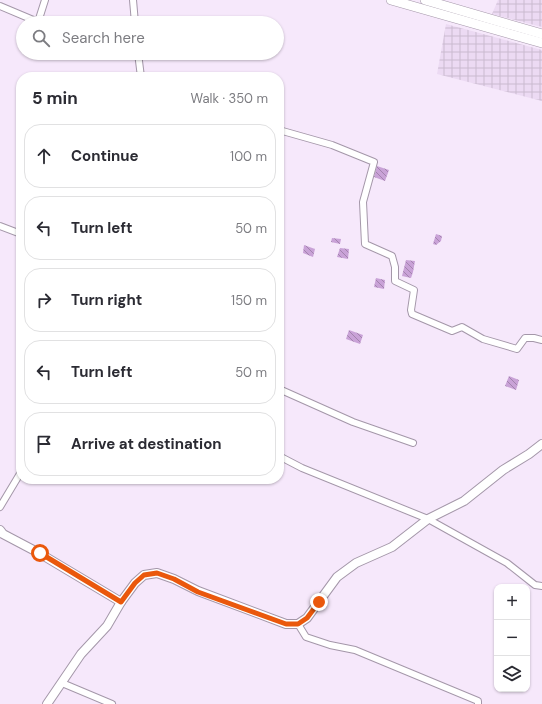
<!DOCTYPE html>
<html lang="en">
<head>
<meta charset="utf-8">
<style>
  body { margin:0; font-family:"DM Sans",sans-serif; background:#f7f7f7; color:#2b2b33 }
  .controls { position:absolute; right:12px; bottom:12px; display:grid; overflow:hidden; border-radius:8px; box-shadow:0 1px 3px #0004 }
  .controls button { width:36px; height:36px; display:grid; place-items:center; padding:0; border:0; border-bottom:1px solid #e1e1e2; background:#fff; color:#2b2b33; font:20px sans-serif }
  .stop { position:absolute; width:12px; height:12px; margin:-9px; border:3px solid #ea580c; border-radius:50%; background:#fff }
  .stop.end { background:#ea580c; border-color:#fff; box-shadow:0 1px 4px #0008 }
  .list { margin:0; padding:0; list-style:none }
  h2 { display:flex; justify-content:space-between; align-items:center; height:52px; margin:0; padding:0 16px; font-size:17px }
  h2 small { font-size:13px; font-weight:400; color:#7c7c81 }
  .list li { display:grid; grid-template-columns:26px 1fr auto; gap:12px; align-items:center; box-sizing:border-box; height:64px; margin:0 8px 8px; padding:0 8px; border:1px solid #e1e1e2; border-radius:16px }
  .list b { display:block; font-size:15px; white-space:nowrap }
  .list em { font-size:13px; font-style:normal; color:#7c7c81 }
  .icon { flex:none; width:22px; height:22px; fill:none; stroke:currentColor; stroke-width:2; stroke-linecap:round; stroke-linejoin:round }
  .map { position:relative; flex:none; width:542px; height:704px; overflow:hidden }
  .search { position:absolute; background:#fff; box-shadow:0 1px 3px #0004; left:16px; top:16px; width:268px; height:44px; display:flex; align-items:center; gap:10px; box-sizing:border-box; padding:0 14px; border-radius:22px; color:#7c7c81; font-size:15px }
  .panel { position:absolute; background:#fff; box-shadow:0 1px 3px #0004; left:16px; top:72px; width:268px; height:412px; border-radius:16px }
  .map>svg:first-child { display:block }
  .industrial { fill:url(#industrial-grid) }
  .building { fill:url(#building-back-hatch) }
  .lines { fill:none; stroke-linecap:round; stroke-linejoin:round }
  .minor-casing { stroke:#a497a9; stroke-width:8 }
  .tertiary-casing { stroke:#a497a9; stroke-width:10 }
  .secondary-casing { stroke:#a497a9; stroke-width:10 }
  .minor { stroke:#fff; stroke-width:6 }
  .tertiary { stroke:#fff; stroke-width:8 }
  .secondary { stroke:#fff; stroke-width:9 }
  .route { stroke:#ea580c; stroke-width:5 }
</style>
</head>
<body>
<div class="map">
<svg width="542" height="704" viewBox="0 0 542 704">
  <defs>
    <pattern id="industrial-grid" width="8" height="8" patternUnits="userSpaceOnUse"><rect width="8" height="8" fill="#ecdaf3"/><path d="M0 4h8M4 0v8" fill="none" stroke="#cabad0"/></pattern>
    <pattern id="building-back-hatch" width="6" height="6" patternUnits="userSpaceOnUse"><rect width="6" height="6" fill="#c9a2d7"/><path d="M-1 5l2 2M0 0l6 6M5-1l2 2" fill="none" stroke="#a383ae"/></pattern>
  </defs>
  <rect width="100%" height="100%" fill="#f6e8fb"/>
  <g class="industrial">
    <polygon points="498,0 542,0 542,27 492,14"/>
    <polygon points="446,24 542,50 542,101 437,74"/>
  </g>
  <g class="building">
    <polygon points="377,166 389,170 385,181 374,177"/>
    <polygon points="436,234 442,236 441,241 436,245 433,244"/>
    <polygon points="332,238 341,239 340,244 331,242"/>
    <polygon points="304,245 315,249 313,257 303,253"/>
    <polygon points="340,248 349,249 348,259 337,257"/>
    <polygon points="406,260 415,261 413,272 411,278 402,276"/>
    <polygon points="376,278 385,280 384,289 374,287"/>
    <polygon points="349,330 363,335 360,344 346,339"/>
    <polygon points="509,376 519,380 516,390 505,386"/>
  </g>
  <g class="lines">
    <g class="minor-casing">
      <g id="minor">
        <polyline points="133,0 135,23"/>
        <polyline points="0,6 38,22 45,0"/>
        <polyline points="138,53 141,77"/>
        <polyline points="279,130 332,145 374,162 363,202 365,244 392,256 395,267 395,281 414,290 411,310 412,314 452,331 462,327 483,339 517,349 525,338 534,338 542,340"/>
        <polyline points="0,226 21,234"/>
        <polyline points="279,389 353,422 413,443"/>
        <polyline points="279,456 302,468 428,519 507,563 535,585 542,586"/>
        <polyline points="198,480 198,479"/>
        <polyline points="0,507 21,472"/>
        <polyline points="298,624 306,637 330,645 355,650 478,701 478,704"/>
        <polyline points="62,683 112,704"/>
      </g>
    </g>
    <g class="tertiary-casing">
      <g id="tertiary">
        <polyline points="0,530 3,534 39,553 121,602"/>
        <polyline points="47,704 81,654 107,626 121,602 135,583 144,575 157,573 174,579 198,591 286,624 298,624 307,618 337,577 356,563 392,547 428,519 464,501 503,470 529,454 542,444"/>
      </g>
    </g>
    <g class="secondary-casing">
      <g id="secondary">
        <polyline points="391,0 542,43"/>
        <polyline points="425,0 542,34"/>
      </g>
    </g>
    <use href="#minor" class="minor"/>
    <use href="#tertiary" class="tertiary"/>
    <use href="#secondary" class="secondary"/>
  </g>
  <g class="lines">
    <polyline class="route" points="40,553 121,602 135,583 144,575 157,573 174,579 198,592 286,624 298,624 307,618 319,602"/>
  </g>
</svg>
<div class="controls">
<button>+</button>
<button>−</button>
<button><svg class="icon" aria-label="layers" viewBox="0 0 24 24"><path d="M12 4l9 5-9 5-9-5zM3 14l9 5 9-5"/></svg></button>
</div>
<div class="stop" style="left:40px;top:553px"></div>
<div class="stop end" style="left:319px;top:602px"></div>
<div class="search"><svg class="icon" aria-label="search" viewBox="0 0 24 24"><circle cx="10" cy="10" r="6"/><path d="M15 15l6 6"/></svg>Search here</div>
<section class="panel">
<h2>5 min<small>Walk · 350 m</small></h2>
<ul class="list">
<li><svg class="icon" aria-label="ahead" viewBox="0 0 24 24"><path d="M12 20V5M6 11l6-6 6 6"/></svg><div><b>Continue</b></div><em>100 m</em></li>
<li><svg class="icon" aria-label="left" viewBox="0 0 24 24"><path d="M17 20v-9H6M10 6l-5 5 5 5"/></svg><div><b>Turn left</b></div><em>50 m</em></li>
<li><svg class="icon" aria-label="right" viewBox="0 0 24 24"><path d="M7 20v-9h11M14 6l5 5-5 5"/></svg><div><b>Turn right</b></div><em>150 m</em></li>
<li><svg class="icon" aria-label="left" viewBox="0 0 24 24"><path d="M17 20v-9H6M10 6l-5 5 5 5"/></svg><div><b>Turn left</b></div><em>50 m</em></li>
<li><svg class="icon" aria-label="arrive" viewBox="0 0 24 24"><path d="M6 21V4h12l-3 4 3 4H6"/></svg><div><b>Arrive at destination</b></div></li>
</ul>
</section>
</div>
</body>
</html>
